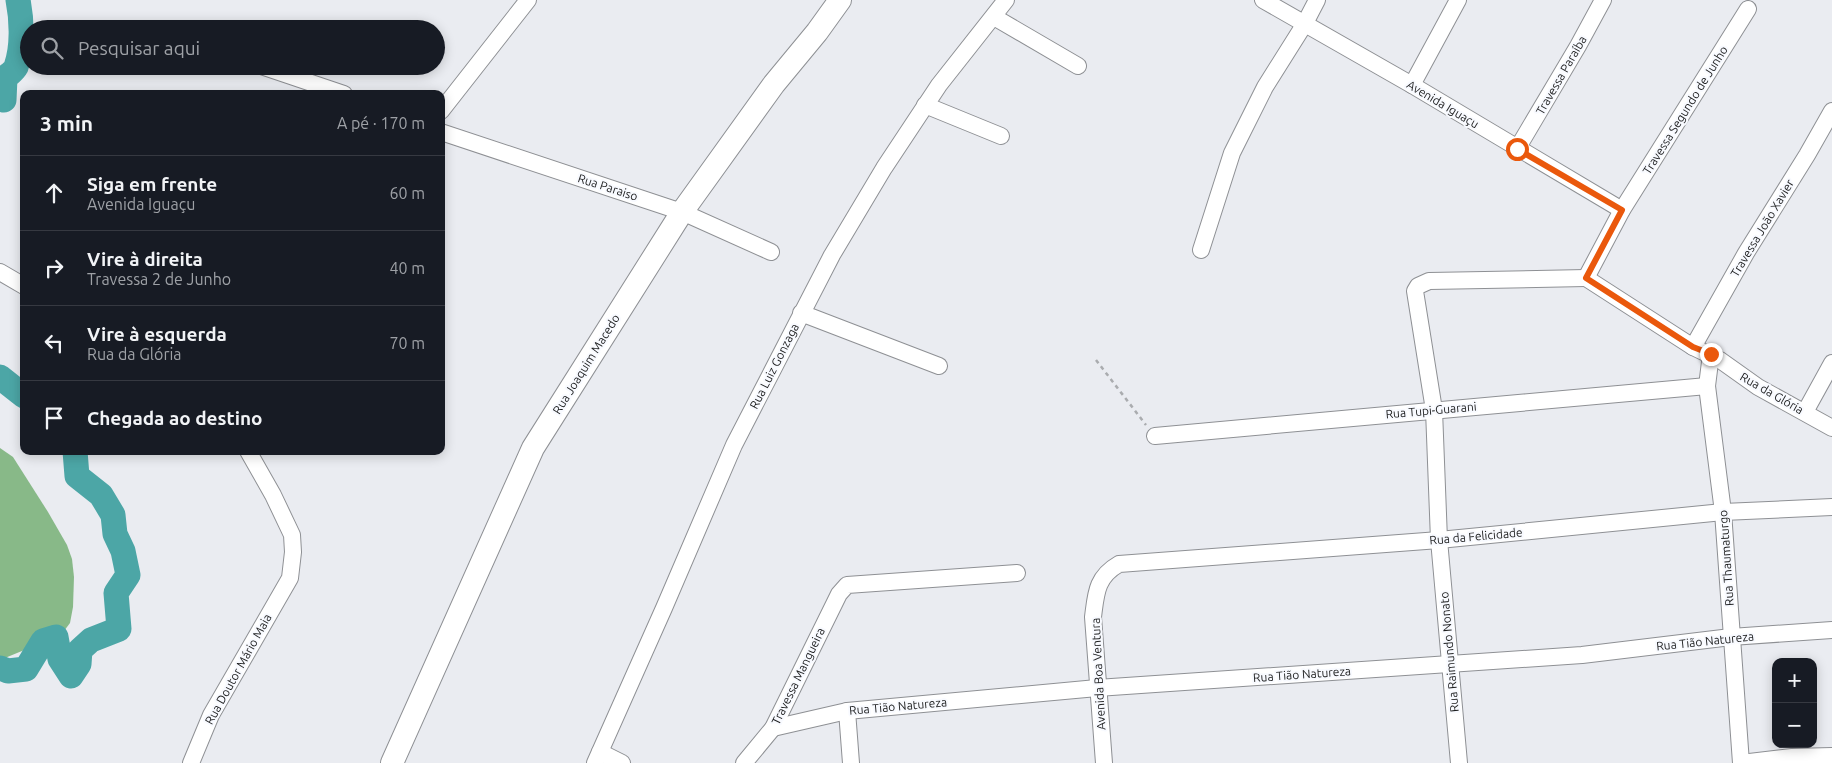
<!DOCTYPE html>
<html lang="pt">
<head>
<meta charset="utf-8">
<style>
  body { margin:0; font-family:Ubuntu,sans-serif; background:#242831; color:#f1f3f6 }
  .controls { position:absolute; right:15px; bottom:15px; display:grid; overflow:hidden; border-radius:10px; box-shadow:0 2px 12px #0003 }
  .controls button { width:45px; height:45px; display:grid; place-items:center; padding:0; border:0; border-bottom:1px solid #363941; background:#171b24; color:#f1f3f6; font:25px sans-serif }
  .stop { position:absolute; width:15px; height:15px; margin:-11px; border:4px solid #ea580c; border-radius:50%; background:#fff }
  .stop.end { background:#ea580c; border-color:#fff; box-shadow:0 1px 5px #0008 }
  .list { margin:0; padding:0; list-style:none }
  h2 { display:flex; justify-content:space-between; align-items:center; height:65px; margin:0; padding:0 20px; font-size:21px }
  h2 small { font-size:16px; font-weight:400; color:#9ea1a6 }
  .list li { display:grid; grid-template-columns:32px 1fr auto; gap:15px; align-items:center; box-sizing:border-box; height:75px; padding:0 20px; border-top:1px solid #363941 }
  .list b { display:block; font-size:19px; white-space:nowrap }
  .list p { margin:0; font-size:16px; white-space:nowrap; color:#9ea1a6 }
  .list em { font-size:16px; font-style:normal; color:#9ea1a6 }
  .icon { flex:none; width:28px; height:28px; fill:none; stroke:currentColor; stroke-width:2; stroke-linecap:round; stroke-linejoin:round }
  .map { position:relative; flex:none; width:1832px; height:763px; overflow:hidden }
  .search { position:absolute; background:#171b24; box-shadow:0 2px 12px #0003; left:20px; top:20px; width:425px; height:55px; display:flex; align-items:center; gap:12px; box-sizing:border-box; padding:0 18px; border-radius:28px; color:#9ea1a6; font-size:19px }
  .panel { position:absolute; background:#171b24; box-shadow:0 2px 12px #0003; left:20px; top:90px; width:425px; height:365px; border-radius:10px }
  .map>svg:first-child { display:block }
  .forest { fill:#88b988 }
  .lines { fill:none; stroke-linecap:round; stroke-linejoin:round }
  .river { stroke:#4ca6a6; stroke-width:25 }
  .street-casing { stroke:#8e9094; stroke-width:18 }
  .secondary-casing { stroke:#8e9094; stroke-width:24 }
  .path { stroke:#aaacaf; stroke-width:2.5; stroke-dasharray:4 4; stroke-linecap:butt }
  .street { stroke:#fff; stroke-width:16 }
  .secondary { stroke:#fff; stroke-width:22 }
  .route { stroke:#ea580c; stroke-width:6 }
  .labels { text-anchor:middle; dominant-baseline:central; stroke-width:4; stroke-linejoin:round; paint-order:stroke }
  .street-label { font-size:12px; fill:#1c1d1e; stroke:#f8faff }
</style>
</head>
<body>
<div class="map">
<svg width="1832" height="763" viewBox="0 0 1832 763">
  <rect width="100%" height="100%" fill="#eaecf1"/>
  <polygon class="forest" points="0,448 13,457 48,512 67,545 72,559 74,577 73,607 70,623 61,635 0,660"/>
  <g class="lines">
    <g class="river">
      <path d="M0,96L4,100L5,78C8,75 14,71 16,67C23,47 22,20 18,0"/>
      <polyline points="0,377 24,396"/>
      <polyline points="0,668 8,671 26,669 43,641 56,637 60,659 71,676 79,664 80,650 91,640 119,629 116,593 128,575 123,551 115,534 113,515 101,495 77,476 75,451"/>
    </g>
    <g class="street-casing">
      <g id="street">
        <polyline points="1263,0 1412,85 1622,210"/>
        <polyline points="994,17 1078,66"/>
        <polyline points="261,66 344,94"/>
        <polyline points="1412,85 1458,0"/>
        <polyline points="925,105 1001,136"/>
        <polyline points="441,111 528,0"/>
        <polyline points="441,132 682,212 771,252"/>
        <polyline points="1517,149 1578,46 1603,0"/>
        <polyline points="1201,250 1232,153 1265,87 1304,25 1317,0"/>
        <polyline points="0,272 24,286"/>
        <polyline points="1586,278 1622,210 1748,9"/>
        <polyline points="1586,278 1693,347 1720,360 1758,387 1832,428"/>
        <polyline points="801,313 939,366"/>
        <polyline points="1693,347 1746,253 1807,155 1832,111"/>
        <polyline points="1711,354 1707,386 1723,512 1741,763"/>
        <polyline points="1805,412 1832,363"/>
        <polyline points="1155,436 1707,386"/>
        <polyline points="847,711 851,763"/>
        <polyline points="773,728 847,711 1097,688 1582,655 1731,637 1832,630"/>
        <polyline points="600,752 622,763"/>
        <polyline points="191,763 211,715 290,578 293,552 292,535 273,495 248,451"/>
        <polyline points="595,763 664,608 734,445 832,255 884,168 939,85 1006,0"/>
        <polyline points="744,763 773,728 839,594 847,585 1017,573"/>
        <path d="M1104,763L1093,617C1096,594 1096,577 1119,564L1439,540L1723,512L1832,507"/>
        <polyline points="1459,763 1439,540 1434,410 1415,291 1418,286 1429,281 1586,278"/>
        <polyline points="1741,763 1792,757 1832,756"/>
      </g>
    </g>
    <g class="secondary-casing">
      <polyline id="secondary" points="392,763 533,448 682,212 774,84 817,32 840,0"/>
    </g>
    <polyline class="path" points="1096,360 1146,425"/>
    <use href="#street" class="street"/>
    <use href="#secondary" class="secondary"/>
  </g>
  <g class="lines">
    <polyline class="route" points="1517,149 1622,210 1586,278 1693,347 1711,354"/>
  </g>
  <g class="labels">
    <g class="street-label">
      <text transform="translate(1561 75) rotate(-60)">Travessa Paraíba</text>
      <text transform="translate(1443 104) rotate(31)">Avenida Iguaçu</text>
      <text transform="translate(1685 110) rotate(-58)">Travessa Segundo de Junho</text>
      <text transform="translate(608 187) rotate(18)">Rua Paraiso</text>
      <text transform="translate(1762 228) rotate(-59)">Travessa João Xavier</text>
      <text transform="translate(586 364) rotate(-58)">Rua Joaquim Macedo</text>
      <text transform="translate(774 366) rotate(-63)">Rua Luiz Gonzaga</text>
      <text transform="translate(1772 393) rotate(30)">Rua da Glória</text>
      <text transform="translate(1431 410) rotate(-5)">Rua Tupi-Guarani</text>
      <text transform="translate(1476 536) rotate(-5)">Rua da Felicidade</text>
      <text transform="translate(1726 558) rotate(-94)">Rua Thaumaturgo</text>
      <text transform="translate(1705 641) rotate(-6)">Rua Tião Natureza</text>
      <text transform="translate(1449 652) rotate(-95)">Rua Raimundo Nonato</text>
      <text transform="translate(238 669) rotate(-61)">Rua Doutor Mário Maia</text>
      <text transform="translate(1098 674) rotate(-93)">Avenida Boa Ventura</text>
      <text transform="translate(1302 674) rotate(-4)">Rua Tião Natureza</text>
      <text transform="translate(798 676) rotate(-64)">Travessa Mangueira</text>
      <text transform="translate(898 706) rotate(-5)">Rua Tião Natureza</text>
    </g>
  </g>
</svg>
<div class="controls">
<button>+</button>
<button>−</button>
</div>
<div class="stop" style="left:1517px;top:149px"></div>
<div class="stop end" style="left:1711px;top:354px"></div>
<div class="search"><svg class="icon" aria-label="search" viewBox="0 0 24 24"><circle cx="10" cy="10" r="6"/><path d="M15 15l6 6"/></svg>Pesquisar aqui</div>
<section class="panel">
<h2>3 min<small>A pé · 170 m</small></h2>
<ul class="list">
<li><svg class="icon" aria-label="ahead" viewBox="0 0 24 24"><path d="M12 20V5M6 11l6-6 6 6"/></svg><div><b>Siga em frente</b><p>Avenida Iguaçu</p></div><em>60 m</em></li>
<li><svg class="icon" aria-label="right" viewBox="0 0 24 24"><path d="M7 20v-9h11M14 6l5 5-5 5"/></svg><div><b>Vire à direita</b><p>Travessa 2 de Junho</p></div><em>40 m</em></li>
<li><svg class="icon" aria-label="left" viewBox="0 0 24 24"><path d="M17 20v-9H6M10 6l-5 5 5 5"/></svg><div><b>Vire à esquerda</b><p>Rua da Glória</p></div><em>70 m</em></li>
<li><svg class="icon" aria-label="arrive" viewBox="0 0 24 24"><path d="M6 21V4h12l-3 4 3 4H6"/></svg><div><b>Chegada ao destino</b></div></li>
</ul>
</section>
</div>
</body>
</html>
